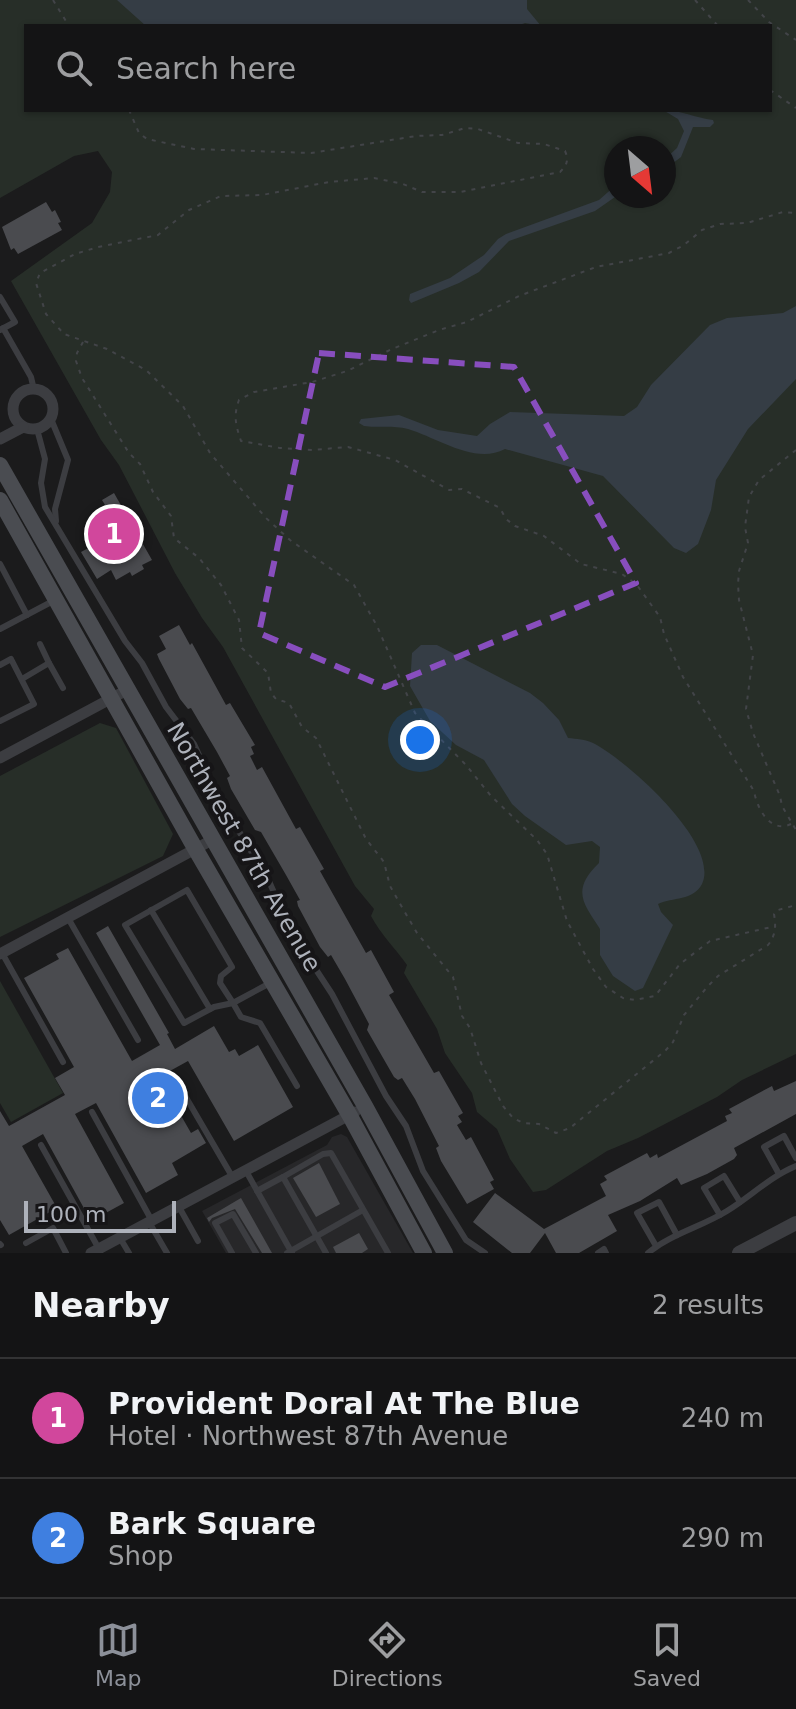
<!DOCTYPE html>
<html lang="en">
<head>
<meta charset="utf-8">
<style>
  body { margin:0; font-family:"DejaVu Sans",sans-serif; background:#212122; color:#f1f3f6 }
  .compass { position:absolute; left:604px; top:136px; width:72px; height:72px; border-radius:50%; background:#141415; box-shadow:0 2px 6px #0004; rotate:152deg }
  .scale { position:absolute; left:24px; bottom:20px; width:152px; box-sizing:border-box; padding-left:8px; border:4px solid #aeb2bb; border-top:0; font-size:22px; line-height:28px; white-space:nowrap; color:#aeb2bb; -webkit-text-stroke:6px #161517; paint-order:stroke }
  .you { position:absolute; left:420px; top:740px; width:28px; height:28px; margin:-20px; border:6px solid #fff; border-radius:50%; background:#1a73e8; box-shadow:0 0 0 12px #1a73e833 }
  .badge { display:grid; place-items:center; width:52px; height:52px; border-radius:50%; background:#8c9099; color:#fff; font-size:26px; font-weight:700 }
  .pin { position:absolute; translate:-50% -50%; border:4px solid #fff; box-shadow:0 2px 8px #0006 }
  .list { margin:0; padding:0; list-style:none }
  h2 { display:flex; justify-content:space-between; align-items:center; height:104px; margin:0; padding:0 32px; font-size:34px }
  h2 small { font-size:26px; font-weight:400; color:#9d9ea0 }
  .list li { display:grid; grid-template-columns:52px 1fr auto; gap:24px; align-items:center; box-sizing:border-box; height:120px; padding:0 32px; border-top:2px solid #333334 }
  .list b { display:block; font-size:30px; white-space:nowrap }
  .list p { margin:0; font-size:26px; white-space:nowrap; color:#9d9ea0 }
  .list em { font-size:26px; font-style:normal; color:#9d9ea0 }
  .icon { flex:none; width:44px; height:44px; fill:none; stroke:currentColor; stroke-width:2; stroke-linecap:round; stroke-linejoin:round }
  .map { position:relative; flex:none; width:796px; height:1253px; overflow:hidden }
  .search { position:absolute; background:#141415; box-shadow:0 2px 6px #0004; left:24px; right:24px; top:24px; height:88px; display:flex; align-items:center; gap:20px; box-sizing:border-box; padding:0 28px; border-radius:0px; color:#9d9ea0; font-size:30px }
  .sheet { height:344px; background:#141415 }
  nav { display:flex; justify-content:space-around; align-items:center; box-sizing:border-box; height:112px; border-top:2px solid #333334; background:#141415; font-size:22px; color:#9d9ea0 }
  nav a { display:grid; justify-items:center; gap:4px }
  nav .on { color:#8c9099 }
  .map>svg:first-child { display:block }
  .built { fill:#272729 }
  .green { fill:#272e28; fill-rule:evenodd }
  .water { fill:#353d45 }
  .building { fill:#4a4b4f }
  .lines { fill:none; stroke-linecap:round; stroke-linejoin:round }
  .path { stroke:#424448; stroke-width:2; stroke-dasharray:4 6; stroke-linecap:butt }
  .service { stroke:#3c3d41; stroke-width:6 }
  .minor { stroke:#3c3d41; stroke-width:11 }
  .tertiary { stroke:#3c3d41; stroke-width:14 }
  .secondary { stroke:#4a4c51; stroke-width:16 }
  .marked { fill:none; stroke:#884ebe; stroke-width:6; stroke-dasharray:16 10; stroke-linejoin:round }
  .labels { text-anchor:middle; dominant-baseline:central; stroke-width:8; stroke-linejoin:round; paint-order:stroke }
  .street-label { font-size:24px; fill:#aeb2bb; stroke:#161517 }
</style>
</head>
<body>
<div class="map">
<svg width="796" height="1253" viewBox="0 0 796 1253">
  <rect width="100%" height="100%" fill="#1b1b1c"/>
  <polygon class="built" points="341,1134 347,1137 413,1253 226,1253 202,1211 327,1145 332,1137"/>
  <g class="green">
    <path d="M0,0H796V1054L742,1080L717,1097L638,1138L607,1151L546,1190L533,1192L510,1159L497,1129L477,1112L472,1093L445,1053L437,1029L404,973L407,965C395,948 381,935 371,916L374,909L355,886L223,647L202,618L175,573L119,465L101,440L11,281L92,223L110,192L112,172L98,151L74,156L0,198ZM26,26H770V110H26ZM616,148H664V196H616Z"/>
    <polygon points="100,723 116,728 173,834 163,856 0,937 0,776"/>
    <polygon points="0,981 63,1093 11,1122 0,1103"/>
  </g>
  <g class="water">
    <polygon points="117,0 527,0 527,9 541,26 525,23 517,26 146,26"/>
    <path d="M663,110C681,110 695,118 713,120L714,123L710,127H693L681,157L664,170V160L677,148L684,131L678,119Z"/>
    <polygon points="616,185 615,197 595,211 509,241 479,272 459,283 411,303 409,300 410,294 450,278 484,255 498,239 506,234 599,200"/>
    <path d="M796,306V379L748,429L716,480L711,510L698,544L686,553L674,548L603,476L505,449C475,465 438,438 408,429C393,425 379,428 364,426L359,423L361,419L399,415L438,430L477,436L490,424L510,412L624,416L637,407L651,385L710,325L727,318L783,313Z"/>
    <path d="M421,645H437L530,693L543,703L559,720L568,738C577,739 585,739 593,743C625,759 721,843 702,884C693,901 673,897 658,904L661,912L673,925L643,988L635,991L613,976L600,955V929C583,903 571,890 599,863L600,847L592,841L566,845L525,816L512,804L484,760L456,745L430,721L410,686L412,653Z"/>
  </g>
  <g class="building">
    <polygon points="46,202 52,212 55,210 61,222 58,223 62,230 18,254 14,248 11,250 2,227"/>
    <polygon points="114,493 152,560 142,565 144,569 132,576 130,572 116,580 111,570 97,579 81,552 96,544 85,525 101,516 99,512 107,508 102,500"/>
    <polygon points="179,625 190,645 192,643 226,705 230,703 255,745 251,747 254,754 250,756 257,770 262,767 296,829 300,827 324,869 320,871 366,953 371,950 394,992 389,995 434,1073 439,1071 463,1113 458,1116 462,1122 457,1125 466,1140 471,1137 494,1180 490,1182 494,1189 467,1204 441,1161 436,1148 439,1146 415,1099 402,1078 398,1080 394,1077 375,1044 367,1030 369,1024 345,979 331,955 328,957 320,947 298,906 297,901 300,900 286,875 261,832 255,830 231,789 227,778 230,776 217,752 191,708 188,709 180,699 159,659 157,654 166,649 159,636"/>
    <polygon points="108,926 169,1033 167,1034 175,1049 214,1026 229,1052 235,1049 239,1056 258,1045 293,1107 234,1141 188,1061 159,1077 191,1133 198,1129 206,1143 172,1163 178,1175 146,1193 96,1103 75,1114 124,1203 91,1221 43,1134 22,1146 57,1208 9,1235 0,1220 0,1111 9,1126 65,1095 55,1078 74,1067 24,978 59,959 56,954 68,948 132,1061 160,1045 96,933"/>
    <polygon points="796,1081 796,1114 734,1148 737,1155 734,1159 707,1174 681,1185 677,1178 640,1201 608,1215 617,1231 579,1253 556,1253 545,1233 530,1253 512,1253 473,1222 495,1193 544,1229 606,1196 600,1184 607,1180 604,1176 647,1153 650,1158 657,1154 658,1158 727,1121 725,1116 732,1113 729,1109 772,1086 774,1091"/>
    <polygon points="319,1163 340,1204 316,1217 293,1178"/>
    <polygon points="241,1198 272,1253 262,1253 235,1209 212,1218 209,1222 207,1218"/>
    <polygon points="359,1233 368,1249 362,1253 336,1253 333,1247"/>
  </g>
  <g class="lines">
    <g class="path">
      <polyline points="53,0 69,26"/>
      <polyline points="695,0 718,26"/>
      <polyline points="748,0 769,22 796,40"/>
      <polyline points="770,90 796,108"/>
      <path d="M129,110L139,133L147,139L194,149L311,153L416,136L442,135L465,128L478,129L518,143L544,144L565,151C569,160 567,165 560,172L460,192H422L403,184L374,178L329,182L262,195L221,196L189,210L158,235L98,247L75,254L40,273L36,283L46,314L64,334L107,349L146,370L183,406L210,453L266,518L290,540L354,585L377,626L415,713L466,765L491,796L537,840L547,854L567,921L593,969L606,987L623,998L635,1000L655,996L680,964L710,941L776,926"/>
      <path d="M83,342L77,353L76,361L82,378L129,453L140,464L153,492L171,516L174,538L199,558L221,585L239,620L242,648L268,673L271,693L276,699L289,703L302,727L316,738L366,839L384,862L390,886L399,902L417,933L453,977L462,1016L470,1028L481,1063L503,1106L513,1118L523,1123L539,1124L556,1133L570,1128L665,1051L673,1042L684,1015L708,986L718,976L768,945C776,935 776,926 774,914L778,910L796,905"/>
      <polyline points="796,450 759,480 749,497 745,527 748,543 739,571 738,584 739,600 753,655 746,709 753,733 780,796 782,806 796,830"/>
      <path d="M791,824C770,834 757,808 754,791L683,677L664,634L660,617L637,585L622,574L581,564L544,536L515,526L506,519L500,508L462,489L449,490L395,460L348,447L312,450L280,448L241,441C236,426 233,416 239,400L254,392L312,382L347,371L392,349L439,330L467,322L519,296L596,267L669,253L684,245L702,230L720,224L747,223L783,212L796,213"/>
    </g>
    <g class="service">
      <polyline points="0,297 15,322 0,330"/>
      <polyline points="3,328 31,377 34,390"/>
      <polyline points="51,419 68,460 55,509 56,521"/>
      <polyline points="37,429 45,459 41,483 45,507 125,641 142,663 166,707 194,744 218,797 268,879 292,933 332,994 386,1096 406,1126 423,1171 466,1240 485,1253"/>
      <polyline points="0,564 27,615"/>
      <polyline points="0,629 55,600"/>
      <polyline points="40,644 49,663"/>
      <polyline points="0,665 11,659 34,704 0,721"/>
      <polyline points="22,679 49,663 63,688"/>
      <polygon points="187,890 232,967 221,976 220,983 233,1003 214,1007 184,1023 125,925"/>
      <polyline points="151,910 210,1009"/>
      <polyline points="68,918 138,1040"/>
      <polyline points="2,953 63,1062"/>
      <polyline points="272,982 233,1003 241,1017 260,1023 297,1086"/>
      <polyline points="177,1082 233,1178"/>
      <polyline points="92,1112 152,1221"/>
      <polyline points="41,1145 99,1249"/>
      <polyline points="246,1171 292,1253"/>
      <polyline points="779,1174 764,1147 784,1136 796,1158"/>
      <polyline points="283,1177 323,1154 331,1153 388,1253"/>
      <polyline points="257,1191 283,1177 326,1253"/>
      <polyline points="179,1207 198,1241"/>
      <polyline points="720,1215 704,1188 724,1176 740,1202"/>
      <polyline points="149,1222 167,1253"/>
      <polyline points="120,1238 129,1253"/>
      <polyline points="26,1243 53,1228 66,1253"/>
      <polyline points="0,1244 1,1245"/>
      <polyline points="656,1246 637,1213 659,1202 677,1235"/>
      <polyline points="232,1253 215,1223 233,1214 256,1253"/>
      <polyline points="287,1253 363,1210"/>
      <polyline points="598,1253 604,1249 606,1253"/>
      <path d="M648,1253C671,1234 701,1227 727,1211C750,1197 771,1176 796,1166"/>
    </g>
    <g class="minor">
      <circle cx="33" cy="409" r="20"/>
      <polyline points="0,439 23,427"/>
      <polyline points="0,758 127,690"/>
      <polyline points="0,954 212,840"/>
      <polyline points="91,1253 355,1112"/>
    </g>
    <polyline class="tertiary" points="739,1253 796,1223"/>
    <g class="secondary">
      <polyline points="0,465 365,1106 445,1253"/>
      <polyline points="0,500 196,850 350,1116 424,1253"/>
    </g>
  </g>
  <path class="marked" d="M319,353L514,367L636,583L385,687L259,633Z"/>
  <g class="labels">
    <g class="street-label">
      <text transform="translate(244 847) rotate(60)">Northwest 87th Avenue</text>
    </g>
  </g>
</svg>
<svg class="compass" viewBox="-18 -18 36 36"><path d="M0-13l5 13h-10z" fill="#e53935"/><path d="M0 13l5-13h-10z" fill="#9d9ea0"/></svg>
<div class="scale">100 m</div>
<div class="you"></div>
<div class="pin badge" style="left:114px;top:534px;background:#d1479c">1</div>
<div class="pin badge" style="left:158px;top:1098px;background:#3f7fe0">2</div>
<div class="search"><svg class="icon" aria-label="search" viewBox="0 0 24 24"><circle cx="10" cy="10" r="6"/><path d="M15 15l6 6"/></svg>Search here</div>
</div>
<section class="sheet">
<h2>Nearby<small>2 results</small></h2>
<ul class="list">
<li><span class="badge" style="background:#d1479c">1</span><div><b>Provident Doral At The Blue</b><p>Hotel · Northwest 87th Avenue</p></div><em>240 m</em></li>
<li><span class="badge" style="background:#3f7fe0">2</span><div><b>Bark Square</b><p>Shop</p></div><em>290 m</em></li>
</ul>
</section>
<nav>
<a class="on"><svg class="icon" aria-label="map" viewBox="0 0 24 24"><path d="M3 6l6-2 6 2 6-2v14l-6 2-6-2-6 2zM9 4v14M15 6v14"/></svg>Map</a>
<a><svg class="icon" aria-label="directions" viewBox="0 0 24 24"><path d="M12 3l9 9-9 9-9-9zM9 14v-3h6M13 9l2 2-2 2"/></svg>Directions</a>
<a><svg class="icon" aria-label="saved" viewBox="0 0 24 24"><path d="M7 4h10v16l-5-4-5 4z"/></svg>Saved</a>
</nav>
</body>
</html>
